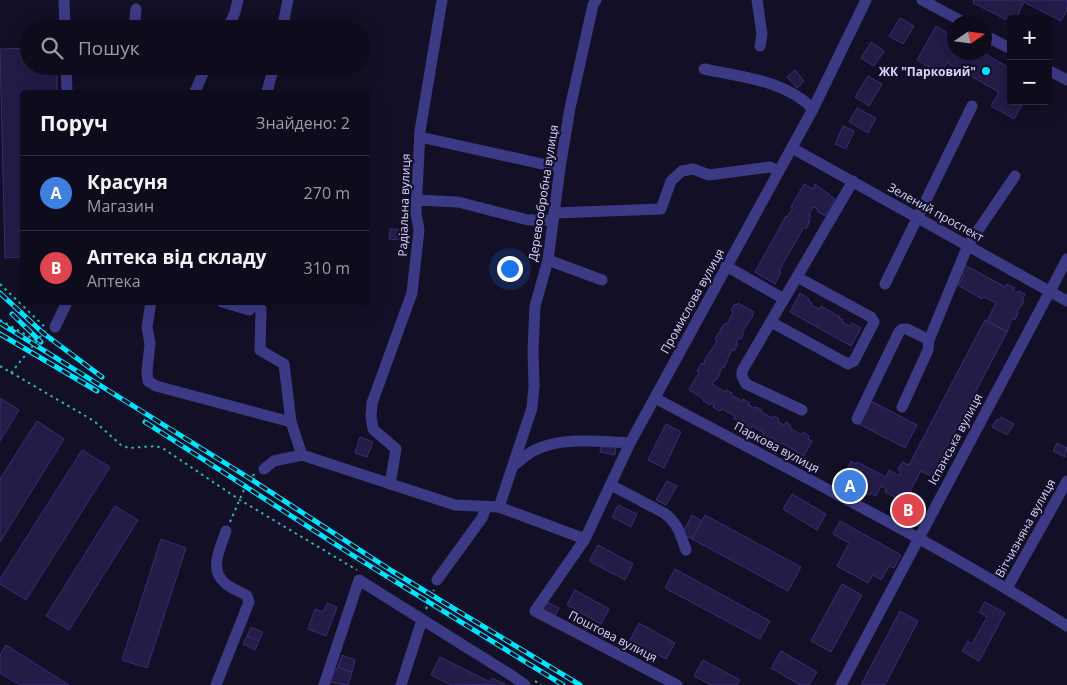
<!DOCTYPE html>
<html lang="uk">
<head>
<meta charset="utf-8">
<style>
  body { margin:0; font-family:"Open Sans",sans-serif; background:#171425; color:#f1f3f6 }
  .controls { position:absolute; right:15px; top:15px; display:grid; overflow:hidden; border-radius:5px; box-shadow:0 5px 20px #0002 }
  .controls button { width:45px; height:45px; display:grid; place-items:center; padding:0; border:0; border-bottom:1px solid #2e2b3b; background:#0e0b1c; color:#f1f3f6; font:25px sans-serif }
  .compass { position:absolute; left:947px; top:15px; width:45px; height:45px; border-radius:50%; background:#0e0b1c; box-shadow:0 5px 20px #0002; rotate:77deg }
  .you { position:absolute; left:509px; top:268px; width:18px; height:18px; margin:-12px; border:4px solid #fff; border-radius:50%; background:#1a73e8; box-shadow:0 0 0 8px #1a73e833 }
  .badge { display:grid; place-items:center; width:32px; height:32px; border-radius:50%; background:#8c9099; color:#fff; font-size:16px; font-weight:700 }
  .pin { position:absolute; translate:-50% -50%; border:2px solid #fff; box-shadow:0 1px 5px #0006 }
  .list { margin:0; padding:0; list-style:none }
  h2 { display:flex; justify-content:space-between; align-items:center; height:65px; margin:0; padding:0 20px; font-size:21px }
  h2 small { font-size:16px; font-weight:400; color:#9b9ba3 }
  .list li { display:grid; grid-template-columns:32px 1fr auto; gap:15px; align-items:center; box-sizing:border-box; height:75px; padding:0 20px; border-top:1px solid #2e2b3b }
  .list b { display:block; font-size:19px; white-space:nowrap }
  .list p { margin:0; font-size:16px; white-space:nowrap; color:#9b9ba3 }
  .list em { font-size:16px; font-style:normal; color:#9b9ba3 }
  .icon { flex:none; width:28px; height:28px; fill:none; stroke:currentColor; stroke-width:2; stroke-linecap:round; stroke-linejoin:round }
  .map { position:relative; flex:none; width:1067px; height:685px; overflow:hidden }
  .search { position:absolute; background:#0e0b1c; box-shadow:0 5px 20px #0002; left:20px; top:20px; width:350px; height:55px; display:flex; align-items:center; gap:12px; box-sizing:border-box; padding:0 18px; border-radius:28px; color:#9b9ba3; font-size:19px }
  .panel { position:absolute; background:#0e0b1c; box-shadow:0 5px 20px #0002; left:20px; top:90px; width:350px; height:215px; border-radius:5px }
  .map>svg:first-child { display:block }
  .building { fill:#241b47; stroke:#3b2d73 }
  .lines { fill:none; stroke-linecap:round; stroke-linejoin:round }
  .path { stroke:#2fb8b0; stroke-width:2; stroke-dasharray:2.5 4; stroke-linecap:butt }
  .minor { stroke:#3d3a85; stroke-width:11 }
  .rail-casing { stroke:#00e5ff; stroke-width:5 }
  .rail { stroke:#130f26; stroke-width:3; stroke-dasharray:9; stroke-linecap:butt }
  .poi-dot { fill:#00e5ff; stroke:#130f26; stroke-width:2 }
  .labels { text-anchor:middle; dominant-baseline:central; stroke-width:4.5; stroke-linejoin:round; paint-order:stroke }
  .poi-label { font-size:12px; font-weight:bold; fill:#d9d4ff; stroke:#130f26; text-anchor:end }
  .street-label { font-size:12px; fill:#d9d4ff; stroke:#130f26 }
</style>
</head>
<body>
<div class="map">
<svg width="1067" height="685" viewBox="0 0 1067 685">
  <rect width="100%" height="100%" fill="#130f26"/>
  <g class="building">
    <polygon points="974,0 1067,0 1067,10 1061,21 1024,2 1016,19 1011,19 1011,22 973,3"/>
    <polygon points="900,18 914,26 903,44 889,36"/>
    <polygon points="936,26 954,37 954,52 982,52 1011,69 1011,101 1024,101 1014,119 991,106 999,92 947,63 941,74 917,60"/>
    <polygon points="871,42 884,51 874,66 861,58"/>
    <polygon points="29,48 29,66 57,66 57,92 22,92 22,257 5,258 0,49"/>
    <polygon points="795,70 804,81 797,88 787,77"/>
    <polygon points="868,76 882,84 869,106 855,97"/>
    <polygon points="857,108 876,118 868,133 849,122"/>
    <polygon points="843,126 854,131 846,149 835,144"/>
    <polygon points="804,184 813,189 815,184 835,199 825,216 817,211 818,209 813,207 809,215 811,216 808,220 810,221 806,229 804,227 779,271 781,272 775,284 755,272 786,216 787,217 793,208 791,207"/>
    <polygon points="390,229 404,230 403,240 389,239"/>
    <polygon points="965,265 1005,287 1007,284 1015,288 1013,291 1017,293 1018,291 1025,294 1022,301 1024,302 1017,312 1018,313 1015,320 1012,318 1007,332 987,321 996,303 984,297 982,299 958,285 964,274 961,273"/>
    <polygon points="800,293 809,299 808,301 812,303 811,305 819,309 821,306 840,317 839,318 843,320 842,322 850,326 852,323 861,328 851,346 790,312"/>
    <polygon points="738,303 754,312 752,315 753,316 742,332 744,333 741,339 739,338 736,343 738,344 734,351 732,349 724,368 722,367 717,380 716,379 712,384 725,392 726,390 732,393 731,395 742,401 743,399 750,403 748,405 755,408 756,407 762,410 761,412 772,418 774,416 779,419 778,422 784,425 786,422 791,426 790,428 801,435 803,432 809,436 808,439 812,441 804,456 782,443 780,445 774,441 775,439 770,437 769,439 763,435 764,433 752,426 751,429 744,425 745,422 741,420 740,422 733,418 735,416 722,409 720,411 713,407 714,405 711,403 710,405 703,401 704,399 689,390 699,372 697,371 702,363 704,364 705,361 704,361 717,341 715,340 719,332 721,333 722,331 720,330 725,323 727,324 733,312 731,310 735,304 737,305"/>
    <polygon points="985,320 1007,332 931,476 921,471 910,491 912,493 908,501 901,497 900,500 885,492 886,489 881,486 876,496 871,493 870,495 851,485 853,482 843,477 851,461 856,464 857,462 886,477 889,470 899,476 901,471 898,470 902,462 909,465"/>
    <polygon points="0,398 19,410 0,441"/>
    <polygon points="871,401 917,425 905,448 859,424"/>
    <polygon points="1001,417 1014,424 1007,435 992,427 997,419 999,420"/>
    <polygon points="37,421 64,439 0,542 0,479"/>
    <polygon points="666,424 681,432 664,468 648,460"/>
    <polygon points="360,437 373,442 367,457 355,453"/>
    <polygon points="1057,443 1067,448 1065,457 1053,451"/>
    <polygon points="601,444 616,447 615,455 600,452"/>
    <polygon points="82,450 110,467 26,600 0,584 0,579"/>
    <polygon points="667,481 677,486 666,505 656,500"/>
    <polygon points="792,494 826,514 817,530 783,509"/>
    <polygon points="618,505 637,514 631,527 612,517"/>
    <polygon points="115,506 138,520 69,630 46,616"/>
    <polygon points="692,515 702,521 692,539 682,534"/>
    <polygon points="705,515 801,567 788,591 692,539"/>
    <polygon points="840,521 901,555 894,568 889,566 881,580 873,575 868,583 837,566 849,543 833,534"/>
    <polygon points="161,539 186,548 147,668 122,660"/>
    <polygon points="598,545 633,564 625,580 589,561"/>
    <polygon points="675,569 770,621 760,639 665,588"/>
    <polygon points="842,584 862,595 831,652 811,641"/>
    <polygon points="575,590 609,609 601,624 567,605"/>
    <polygon points="547,602 559,608 554,618 541,611"/>
    <polygon points="985,602 1005,613 979,661 962,651 968,641 972,644 987,617 979,612"/>
    <polygon points="327,603 337,607 326,636 308,629 315,609 323,612"/>
    <polygon points="900,611 918,621 885,685 861,685"/>
    <polygon points="639,623 675,643 666,659 630,640"/>
    <polygon points="251,627 263,632 259,641 247,636"/>
    <polygon points="247,636 259,641 255,650 243,644"/>
    <polygon points="6,645 69,685 20,685 0,673 0,655"/>
    <polygon points="781,651 817,672 809,685 800,685 771,668"/>
    <polygon points="342,655 355,660 352,672 338,667"/>
    <polygon points="440,657 490,682 492,678 505,684 451,685 431,675"/>
    <polygon points="703,660 740,680 737,685 711,685 694,676"/>
    <polygon points="338,667 352,672 348,685 328,682"/>
  </g>
  <g class="lines">
    <g class="path">
      <polyline points="0,284 45,327"/>
      <polyline points="0,320 37,341"/>
      <polyline points="0,366 94,421 121,445 129,448 156,446 164,449 240,500 357,570"/>
      <polyline points="11,373 43,333 46,331"/>
      <polyline points="230,522 249,478 255,474"/>
      <polyline points="426,609 434,590"/>
      <polyline points="535,681 541,685"/>
    </g>
    <g class="minor">
      <polyline points="64,0 65,29"/>
      <polyline points="757,0 762,34 760,46"/>
      <polyline points="922,0 963,22"/>
      <polyline points="134,29 136,9"/>
      <polyline points="228,29 235,12 238,0"/>
      <polyline points="282,29 288,0"/>
      <polyline points="984,35 1011,49"/>
      <polyline points="66,66 67,92"/>
      <path d="M704,69C741,77 785,80 813,109"/>
      <polyline points="1048,70 1067,80"/>
      <polyline points="195,92 206,66"/>
      <polyline points="267,92 274,66"/>
      <polyline points="420,137 560,168"/>
      <polyline points="792,148 1067,301"/>
      <polyline points="416,200 458,202 528,220 553,220"/>
      <polyline points="554,213 661,209 671,181 682,171 693,169 709,175 770,167 779,171"/>
      <polyline points="548,260 602,280"/>
      <polyline points="726,266 784,299"/>
      <polyline points="885,284 972,106"/>
      <polyline points="151,302 147,327 150,344 147,371 148,381 156,386 291,422"/>
      <polyline points="222,302 249,310 254,305"/>
      <polyline points="253,302 254,305 261,309 260,350 284,364 291,422 302,455"/>
      <polyline points="771,322 848,364 854,361 874,322 871,317 797,277"/>
      <polyline points="55,327 67,302"/>
      <path d="M655,398C793,472 935,542 1067,626"/>
      <polyline points="902,407 928,350 929,340 968,245 1015,176"/>
      <polyline points="802,410 746,384 742,376 742,371 853,181"/>
      <polyline points="857,419 899,332 902,329 907,329 929,340"/>
      <path d="M514,465C520,461 526,455 533,451C562,436 599,442 630,443"/>
      <polyline points="264,469 274,461 302,455 455,505 499,507 585,539"/>
      <polyline points="390,484 396,449 373,429 371,416 372,403 412,293 419,230 416,213 420,131 442,0"/>
      <path d="M611,485L664,513C678,523 680,534 686,550"/>
      <polyline points="499,507 532,408 534,386 533,350 535,306 548,260 560,168 570,108 593,5 596,0"/>
      <polyline points="437,580 482,518 486,507"/>
      <polyline points="1007,588 1067,481"/>
      <path d="M216,685L249,602L247,596C240,591 232,589 226,584C208,570 220,549 226,531"/>
      <polyline points="324,685 359,580 511,675 525,685"/>
      <polyline points="401,685 422,620"/>
      <polyline points="677,685 535,611 585,539 630,443 813,109 866,0"/>
      <polyline points="841,685 1067,259"/>
    </g>
    <g class="rail-casing">
      <g id="rail">
        <polyline points="0,293 43,333 102,377"/>
        <polyline points="12,314 41,342"/>
        <polyline points="0,323 249,478 392,571 580,685"/>
        <polyline points="0,334 97,391"/>
        <polyline points="145,422 349,553 563,685"/>
      </g>
    </g>
    <use href="#rail" class="rail"/>
  </g>
  <circle class="poi-dot" cx="986" cy="71" r="5"/>
  <g class="labels">
    <g class="poi-label">
      <text x="976" y="71">ЖК "Парковий"</text>
    </g>
    <g class="street-label">
      <text transform="translate(543 193) rotate(-81)">Деревообробна вулиця</text>
      <text transform="translate(404 205) rotate(-88)">Радіальна вулиця</text>
      <text transform="translate(936 212) rotate(29)">Зелений проспект</text>
      <text transform="translate(692 301) rotate(-61)">Промислова вулиця</text>
      <text transform="translate(955 439) rotate(-62)">Іспанська вулиця</text>
      <text transform="translate(777 447) rotate(28)">Паркова вулиця</text>
      <text transform="translate(1025 528) rotate(-61)">Вітчизняна вулиця</text>
      <text transform="translate(613 636) rotate(27)">Поштова вулиця</text>
    </g>
  </g>
</svg>
<div class="controls">
<button>+</button>
<button>−</button>
</div>
<svg class="compass" viewBox="-18 -18 36 36"><path d="M0-13l5 13h-10z" fill="#e53935"/><path d="M0 13l5-13h-10z" fill="#9b9ba3"/></svg>
<div class="you"></div>
<div class="pin badge" style="left:850px;top:486px;background:#3f7fe0">A</div>
<div class="pin badge" style="left:908px;top:510px;background:#e0444e">B</div>
<div class="search"><svg class="icon" aria-label="search" viewBox="0 0 24 24"><circle cx="10" cy="10" r="6"/><path d="M15 15l6 6"/></svg>Пошук</div>
<section class="panel">
<h2>Поруч<small>Знайдено: 2</small></h2>
<ul class="list">
<li><span class="badge" style="background:#3f7fe0">A</span><div><b>Красуня</b><p>Магазин</p></div><em>270 m</em></li>
<li><span class="badge" style="background:#e0444e">B</span><div><b>Аптека від складу</b><p>Аптека</p></div><em>310 m</em></li>
</ul>
</section>
</div>
</body>
</html>
